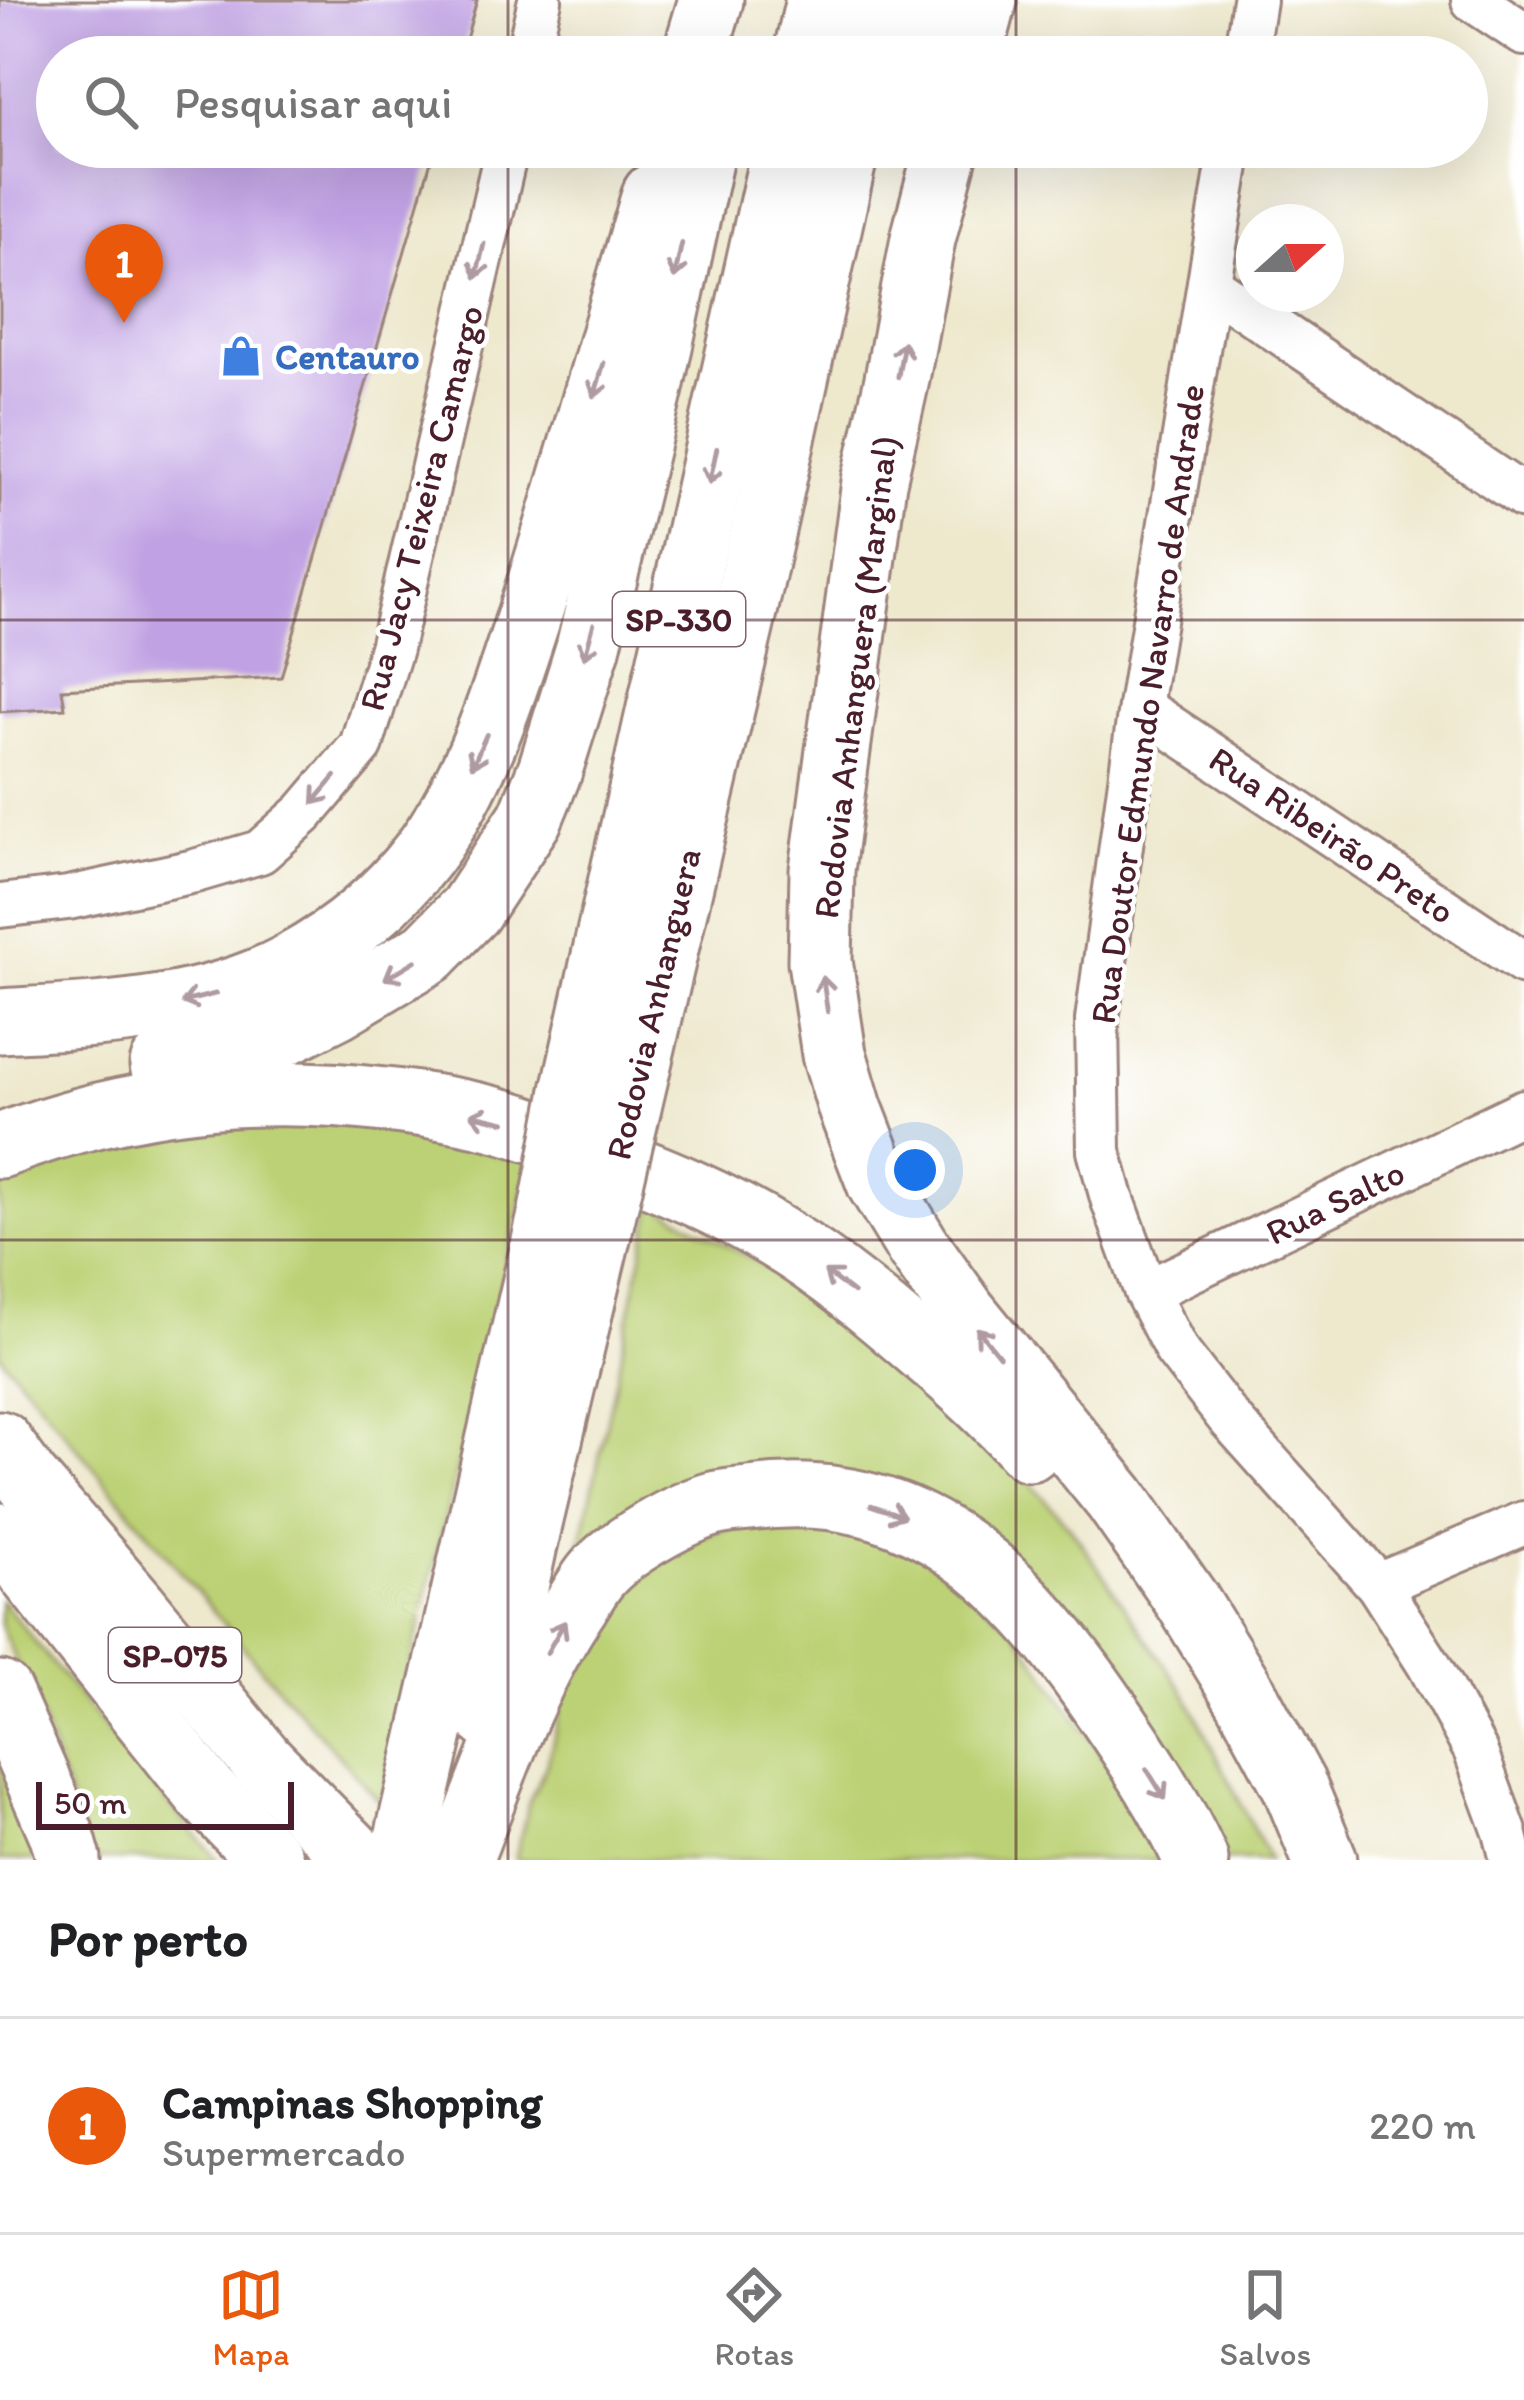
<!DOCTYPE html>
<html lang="pt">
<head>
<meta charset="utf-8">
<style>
  body { margin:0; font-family:Itim,sans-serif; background:#f2f2f2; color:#202124 }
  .compass { position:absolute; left:1236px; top:204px; width:108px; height:108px; border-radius:50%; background:#fff; box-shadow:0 12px 48px #0002; rotate:69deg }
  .scale { position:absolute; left:36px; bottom:30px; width:258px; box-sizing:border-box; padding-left:12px; border:6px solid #4a1f2b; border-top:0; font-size:33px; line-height:42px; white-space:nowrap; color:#4a1f2b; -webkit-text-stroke:9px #fff; paint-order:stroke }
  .you { position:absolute; left:915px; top:1170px; width:42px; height:42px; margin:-30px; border:9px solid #fff; border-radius:50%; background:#1a73e8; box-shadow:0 0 0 18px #1a73e833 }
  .badge { display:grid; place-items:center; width:78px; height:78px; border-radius:50%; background:#ea580c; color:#fff; font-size:39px; font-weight:700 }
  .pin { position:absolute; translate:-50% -99px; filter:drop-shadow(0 3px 6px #0008) }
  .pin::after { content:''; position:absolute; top:63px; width:42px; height:36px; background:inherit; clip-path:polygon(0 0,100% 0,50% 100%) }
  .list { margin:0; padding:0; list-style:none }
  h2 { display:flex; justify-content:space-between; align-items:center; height:156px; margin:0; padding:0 48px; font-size:51px }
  h2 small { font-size:39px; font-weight:400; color:#757577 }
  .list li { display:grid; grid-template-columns:78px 1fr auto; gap:36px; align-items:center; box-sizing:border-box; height:216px; padding:0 48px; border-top:3px solid #e0e0e0 }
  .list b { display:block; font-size:45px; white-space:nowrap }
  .list p { margin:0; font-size:39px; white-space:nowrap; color:#757577 }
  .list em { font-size:39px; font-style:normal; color:#757577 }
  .icon { flex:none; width:66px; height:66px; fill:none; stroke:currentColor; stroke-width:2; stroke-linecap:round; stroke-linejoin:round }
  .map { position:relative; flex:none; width:1524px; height:1860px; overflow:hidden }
  .search { position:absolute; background:#fff; box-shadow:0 12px 48px #0002; left:36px; right:36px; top:36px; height:132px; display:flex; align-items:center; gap:30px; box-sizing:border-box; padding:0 42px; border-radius:66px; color:#757577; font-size:45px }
  .sheet { height:372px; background:#fff }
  nav { display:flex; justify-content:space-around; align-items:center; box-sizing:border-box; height:168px; border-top:3px solid #e0e0e0; background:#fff; font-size:33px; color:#757577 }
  nav a { display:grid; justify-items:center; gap:6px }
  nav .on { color:#ea580c }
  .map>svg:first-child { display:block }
  .green { fill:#bcd175; stroke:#837850; stroke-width:3 }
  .building { fill:#c0a1e3 }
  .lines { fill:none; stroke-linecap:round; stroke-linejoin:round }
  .minor-casing { stroke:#9c847c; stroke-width:48 }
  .highway-casing { stroke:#9c847c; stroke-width:69 }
  .minor { stroke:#fff; stroke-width:42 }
  .highway { stroke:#fff; stroke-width:63 }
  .highway-bridge-casing { stroke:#9c847c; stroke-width:69; stroke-linecap:butt }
  .highway-bridge { stroke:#fff; stroke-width:63 }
  .oneway { stroke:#ae9aa0 }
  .grid { fill:none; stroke:#4a1f2b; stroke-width:3; stroke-opacity:0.55 }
  .labels { text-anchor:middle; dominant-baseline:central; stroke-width:9; stroke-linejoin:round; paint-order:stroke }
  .shield { fill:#fff; stroke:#80626b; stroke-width:3 }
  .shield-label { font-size:33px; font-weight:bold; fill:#4a1f2b }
  .shop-label { font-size:36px; font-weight:bold; fill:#366cbe; stroke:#fff; text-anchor:start }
  .street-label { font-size:36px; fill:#4a1f2b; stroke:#fff }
</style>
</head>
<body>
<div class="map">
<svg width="1524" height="1860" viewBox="0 0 1524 1860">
  <rect width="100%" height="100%" fill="#fff"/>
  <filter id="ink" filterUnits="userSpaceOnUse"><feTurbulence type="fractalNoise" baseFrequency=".00833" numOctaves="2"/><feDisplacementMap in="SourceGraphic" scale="24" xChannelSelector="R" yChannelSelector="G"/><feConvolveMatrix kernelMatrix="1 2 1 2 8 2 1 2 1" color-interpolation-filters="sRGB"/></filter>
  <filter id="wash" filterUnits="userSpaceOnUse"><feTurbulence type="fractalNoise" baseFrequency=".004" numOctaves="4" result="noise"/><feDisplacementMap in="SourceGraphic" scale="48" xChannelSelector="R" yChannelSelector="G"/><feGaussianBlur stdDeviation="2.7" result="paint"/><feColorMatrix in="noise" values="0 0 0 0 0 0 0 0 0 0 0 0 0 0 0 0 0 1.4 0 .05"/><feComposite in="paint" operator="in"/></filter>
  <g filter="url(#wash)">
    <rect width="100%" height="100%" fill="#eee8cd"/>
    <g class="green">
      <polygon points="307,1118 533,1151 396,1724 382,1804 264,1672 0,1355 0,1178 40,1161 131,1136"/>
      <polygon points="653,1203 798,1285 967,1414 1070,1527 1187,1696 1269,1860 1213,1860 1140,1730 849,1480 577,1562"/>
      <polygon points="788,1514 904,1540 1013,1627 1174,1860 515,1860 529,1802 548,1761 569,1677 593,1626 628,1584 704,1535"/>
      <polygon points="1,1600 137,1768 218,1860 91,1860 41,1717 0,1625"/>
      <polygon points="0,1752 37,1860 0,1860"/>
    </g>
    <g id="blocks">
      <polygon class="building" points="0,0 477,0 461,57 57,57 57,147 435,147 281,677 62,689 65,708 0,712"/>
    </g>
  </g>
  <g filter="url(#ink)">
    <use href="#blocks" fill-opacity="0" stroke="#9c847c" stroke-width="3"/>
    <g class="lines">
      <g class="minor-casing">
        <g id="minor">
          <polyline points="1473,0 1524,34"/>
          <polyline points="527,57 540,0"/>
          <polyline points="1245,57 1254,0"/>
          <polyline points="1231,147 1140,707 1097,1020 1099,1151 1112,1198 1146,1292 1176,1350 1228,1417 1378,1585 1429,1665 1475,1750 1505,1832 1512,1860"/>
          <polyline points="1210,285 1524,497"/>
          <polyline points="1140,707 1524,963"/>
          <polyline points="0,906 68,898 195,871 260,852 304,813 361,746 391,648 507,147"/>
          <polyline points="1146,1292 1524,1111"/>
          <polyline points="1378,1585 1524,1523"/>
        </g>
      </g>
      <g class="highway-casing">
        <g id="highway">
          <polyline points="694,57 711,0"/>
          <polyline points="805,57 818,0"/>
          <polyline points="866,57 879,0"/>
          <polyline points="919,57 937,0"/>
          <polyline points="970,57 985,0"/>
          <polyline points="947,147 923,239 896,384 874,482 822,870 820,961 834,1054 850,1108 879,1183 918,1247 965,1313 1116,1499 1188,1602 1248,1700 1294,1785 1325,1860"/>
          <path d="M0,1021C99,1015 203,1013 292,965C343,937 388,900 423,854C480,778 509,677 538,588C579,458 615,326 654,195"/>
          <polyline points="162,1065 234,1054 287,1032 337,1007 429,952 470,910 530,819 550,770 588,648 651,388 703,147"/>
          <polyline points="574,1091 784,147"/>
          <polyline points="629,1107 748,598 847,147"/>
          <path d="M0,1146C131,1096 255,1084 394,1101C436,1106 479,1113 519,1126C548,1135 576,1147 605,1157C665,1180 723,1204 778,1238C830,1269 878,1310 923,1349C960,1380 996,1413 1029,1449"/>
          <polyline points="0,1443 27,1480 136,1607 262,1761 359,1860"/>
          <polyline points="0,1535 206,1793 271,1860"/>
          <polyline points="0,1693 62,1835 69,1860"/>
          <polyline points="488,1717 525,1545 601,1225"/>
          <polyline points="402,1860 551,1211"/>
          <path d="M460,1860C494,1773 524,1682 577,1604C583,1595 589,1583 597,1574C620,1547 679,1514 713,1504C724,1501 737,1500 749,1499C919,1475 1020,1583 1108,1712C1141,1760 1172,1807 1196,1860"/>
        </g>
      </g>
      <use href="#minor" class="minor"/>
      <use href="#highway" class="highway"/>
      <g class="highway-bridge-casing">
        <g id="highway-bridge">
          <polyline points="551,1211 574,1091"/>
          <polyline points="601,1225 629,1107"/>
        </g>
      </g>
      <use href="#highway-bridge" class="highway-bridge"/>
    </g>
    <defs><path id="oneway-shaft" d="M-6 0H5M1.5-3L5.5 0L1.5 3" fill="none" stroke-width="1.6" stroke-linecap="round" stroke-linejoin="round" transform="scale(3)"/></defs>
    <g class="oneway">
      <use href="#oneway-shaft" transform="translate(480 261) rotate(103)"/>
      <use href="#oneway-shaft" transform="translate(678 261) rotate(102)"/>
      <use href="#oneway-shaft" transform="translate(901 359) rotate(-80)"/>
      <use href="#oneway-shaft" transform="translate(599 380) rotate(106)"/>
      <use href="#oneway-shaft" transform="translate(713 466) rotate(102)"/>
      <use href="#oneway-shaft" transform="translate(589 641) rotate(105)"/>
      <use href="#oneway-shaft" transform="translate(479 751) rotate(114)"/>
      <use href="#oneway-shaft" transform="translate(324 790) rotate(130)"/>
      <use href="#oneway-shaft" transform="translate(400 970) rotate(149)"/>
      <use href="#oneway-shaft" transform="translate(825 994) rotate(-98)"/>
      <use href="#oneway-shaft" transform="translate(199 998) rotate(166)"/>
      <use href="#oneway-shaft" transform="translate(488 1118) rotate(-167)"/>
      <use href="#oneway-shaft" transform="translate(839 1282) rotate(-143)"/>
      <use href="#oneway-shaft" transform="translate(988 1342) rotate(-129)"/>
      <use href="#oneway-shaft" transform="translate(888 1511) rotate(19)"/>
      <use href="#oneway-shaft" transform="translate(556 1637) rotate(-60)"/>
      <use href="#oneway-shaft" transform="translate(1156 1784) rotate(58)"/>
    </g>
  </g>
  <path class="grid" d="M508,0V57M1016,0V57M508,147V1860M1016,147V1860M0,620H1524M0,1240H1524"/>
  <defs>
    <g id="shop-bare" transform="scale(3.24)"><path d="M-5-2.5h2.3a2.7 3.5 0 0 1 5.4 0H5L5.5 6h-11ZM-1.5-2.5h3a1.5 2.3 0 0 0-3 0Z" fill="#3f7fe0" stroke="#fff" stroke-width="2.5" paint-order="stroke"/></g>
  </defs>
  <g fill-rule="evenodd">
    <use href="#shop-bare" x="241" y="356"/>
  </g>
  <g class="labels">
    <g class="shield">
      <rect x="613" y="592" width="132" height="54" rx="9"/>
      <rect x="109" y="1628" width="132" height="54" rx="9"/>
    </g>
    <g class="shield-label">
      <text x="679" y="619">SP-330</text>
      <text x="175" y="1655">SP-075</text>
    </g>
    <g class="shop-label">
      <text x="275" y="356">Centauro</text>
    </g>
    <g class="street-label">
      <text transform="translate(421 508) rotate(-76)">Rua Jacy Teixeira Camargo</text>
      <text transform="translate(855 677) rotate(-83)">Rodovia Anhanguera (Marginal)</text>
      <text transform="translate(1147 704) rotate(-82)">Rua Doutor Edmundo Navarro de Andrade</text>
      <text transform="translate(1332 835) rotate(34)">Rua Ribeirão Preto</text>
      <text transform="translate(653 1004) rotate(-77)">Rodovia Anhanguera</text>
      <text transform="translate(1335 1202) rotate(-26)">Rua Salto</text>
    </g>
  </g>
</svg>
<svg class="compass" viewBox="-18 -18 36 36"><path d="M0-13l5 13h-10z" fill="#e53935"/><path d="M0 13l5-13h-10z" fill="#757577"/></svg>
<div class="scale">50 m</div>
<div class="you"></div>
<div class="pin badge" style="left:124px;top:323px">1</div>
<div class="search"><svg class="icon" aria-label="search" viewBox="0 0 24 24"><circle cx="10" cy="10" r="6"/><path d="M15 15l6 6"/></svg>Pesquisar aqui</div>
</div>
<section class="sheet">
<h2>Por perto<small></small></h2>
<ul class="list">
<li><span class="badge">1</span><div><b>Campinas Shopping</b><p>Supermercado</p></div><em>220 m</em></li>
</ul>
</section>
<nav>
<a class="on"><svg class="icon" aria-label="map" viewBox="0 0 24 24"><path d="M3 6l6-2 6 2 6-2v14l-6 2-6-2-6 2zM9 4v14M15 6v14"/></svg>Mapa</a>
<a><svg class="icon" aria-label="directions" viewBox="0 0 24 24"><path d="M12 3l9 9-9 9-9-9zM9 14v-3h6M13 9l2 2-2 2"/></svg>Rotas</a>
<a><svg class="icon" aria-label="saved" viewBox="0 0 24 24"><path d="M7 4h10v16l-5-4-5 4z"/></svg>Salvos</a>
</nav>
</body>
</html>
